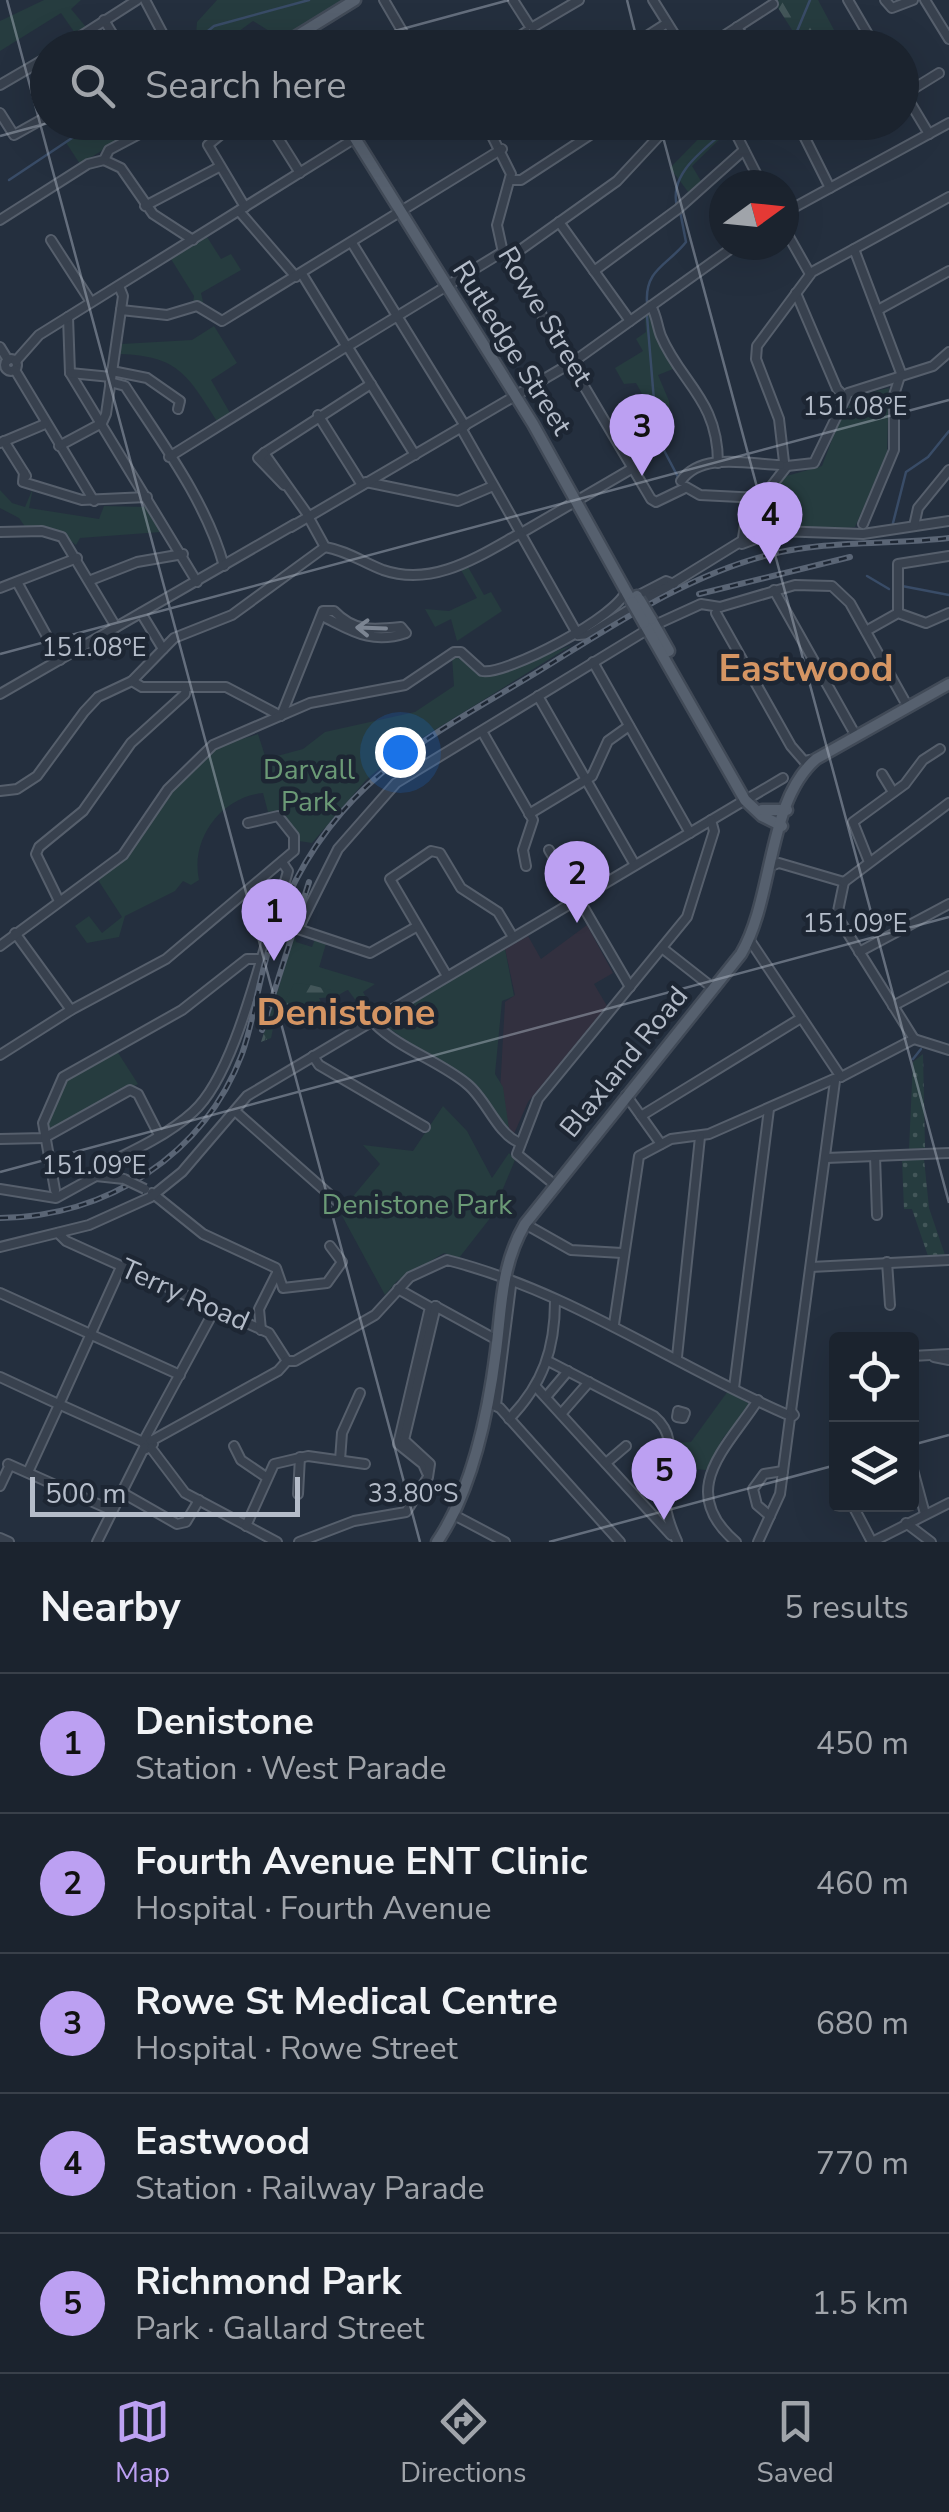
<!DOCTYPE html>
<html lang="en">
<head>
<meta charset="utf-8">
<style>
  body { margin:0; font-family:"Nunito Sans",sans-serif; background:#282f3a; color:#f1f3f6 }
  .controls { position:absolute; right:30px; bottom:30px; display:grid; overflow:hidden; border-radius:10px; box-shadow:0 10px 40px #0002 }
  .controls button { width:90px; height:90px; display:grid; place-items:center; padding:0; border:0; border-bottom:2px solid #39404a; background:#1b232e; color:#f1f3f6; font:50px sans-serif }
  .compass { position:absolute; left:709px; top:170px; width:90px; height:90px; border-radius:50%; background:#1b232e; box-shadow:0 10px 40px #0002; rotate:75deg }
  .scale { position:absolute; left:30px; bottom:25px; width:270px; box-sizing:border-box; padding-left:10px; border:5px solid #b4bcc9; border-top:0; font-size:28px; line-height:35px; white-space:nowrap; color:#b4bcc9; -webkit-text-stroke:8px #1d2633; paint-order:stroke }
  .you { position:absolute; left:400px; top:752px; width:35px; height:35px; margin:-25px; border:8px solid #fff; border-radius:50%; background:#1a73e8; box-shadow:0 0 0 15px #1a73e833 }
  .badge { display:grid; place-items:center; width:65px; height:65px; border-radius:50%; background:#bca0f2; color:#111; font-size:32px; font-weight:700 }
  .pin { position:absolute; translate:-50% -82px; filter:drop-shadow(0 2px 5px #0008) }
  .pin::after { content:''; position:absolute; top:52px; width:35px; height:30px; background:inherit; clip-path:polygon(0 0,100% 0,50% 100%) }
  .list { margin:0; padding:0; list-style:none }
  h2 { display:flex; justify-content:space-between; align-items:center; height:130px; margin:0; padding:0 40px; font-size:42px }
  h2 small { font-size:32px; font-weight:400; color:#a0a4aa }
  .list li { display:grid; grid-template-columns:65px 1fr auto; gap:30px; align-items:center; box-sizing:border-box; height:140px; padding:0 40px; border-top:2px solid #39404a }
  .list b { display:block; font-size:38px; white-space:nowrap }
  .list p { margin:0; font-size:32px; white-space:nowrap; color:#a0a4aa }
  .list em { font-size:32px; font-style:normal; color:#a0a4aa }
  .icon { flex:none; width:55px; height:55px; fill:none; stroke:currentColor; stroke-width:2; stroke-linecap:round; stroke-linejoin:round }
  .map { position:relative; flex:none; width:949px; height:1542px; overflow:hidden }
  .search { position:absolute; background:#1b232e; box-shadow:0 10px 40px #0002; left:30px; right:30px; top:30px; height:110px; display:flex; align-items:center; gap:25px; box-sizing:border-box; padding:0 35px; border-radius:55px; color:#a0a4aa; font-size:38px }
  .sheet { height:830px; background:#1b232e }
  nav { display:flex; justify-content:space-around; align-items:center; box-sizing:border-box; height:140px; border-top:2px solid #39404a; background:#1b232e; font-size:28px; color:#a0a4aa }
  nav a { display:grid; justify-items:center; gap:5px }
  nav .on { color:#bca0f2 }
  .map>svg:first-child { display:block }
  .medical { fill:#32303f }
  .grass { fill:url(#grass-dots) }
  .forest { fill:url(#forest-firs) }
  .green { fill:#263c3f }
  .lines { fill:none; stroke-linecap:round; stroke-linejoin:round }
  .stream { stroke:#394c67; stroke-width:2.5 }
  .minor-casing { stroke:#565f6c; stroke-width:12 }
  .major-casing { stroke:#414a57; stroke-width:15 }
  .minor { stroke:#38414e; stroke-width:8 }
  .major { stroke:#56606e; stroke-width:10 }
  .rail-casing { stroke:#5a6575; stroke-width:6 }
  .rail { stroke:#1d2633; stroke-width:2.5; stroke-dasharray:8; stroke-linecap:butt }
  .minor-bridge-casing { stroke:#565f6c; stroke-width:12; stroke-linecap:butt }
  .major-bridge-casing { stroke:#414a57; stroke-width:15; stroke-linecap:butt }
  .minor-bridge { stroke:#38414e; stroke-width:8 }
  .major-bridge { stroke:#56606e; stroke-width:10 }
  .oneway { stroke:#7c8592 }
  .ticks { fill:none; stroke:#b4bcc9; stroke-width:2.5; stroke-opacity:0.45 }
  .labels { text-anchor:middle; dominant-baseline:central; stroke-width:9; stroke-linejoin:round; paint-order:stroke }
  .street-label { font-size:28px; fill:#b4bcc9; stroke:#1d2633 }
  .park-label { font-size:28px; fill:#6b9a76; stroke:#1d2633 }
  .district-label { font-size:38px; font-weight:bold; fill:#d59563; stroke:#1d2633 }
  .ticks-label { font-size:25px; text-anchor:middle; fill:#b4bcc9; stroke:#1d2633; stroke-width:9; stroke-linejoin:round; paint-order:stroke }
</style>
</head>
<body>
<div class="map">
<svg width="949" height="1542" viewBox="0 0 949 1542">
  <defs>
    <pattern id="grass-dots" width="8" height="8" patternUnits="userSpaceOnUse" patternTransform="scale(2.5)"><rect width="8" height="8" fill="#263c3f"/><path d="M2 2h.1M6 6h.1" fill="none" stroke="#435659" stroke-width="1.8" stroke-linecap="round"/></pattern>
    <pattern id="forest-firs" width="22" height="20" patternUnits="userSpaceOnUse" patternTransform="scale(2.5)"><rect width="22" height="20" fill="#263c3f"/><path d="M5 1l3.5 6h-7zM16 11l3.5 6h-7z" fill="#435659"/></pattern>
  </defs>
  <rect width="100%" height="100%" fill="#242f3e"/>
  <polygon class="medical" points="587,925 613,973 594,984 607,1006 528,1102 513,1136 499,1109 505,1002 515,995 505,949 528,936 541,959"/>
  <g class="grass">
    <polygon points="923,1054 925,1148 909,1149 913,1062"/>
    <polygon points="924,1159 929,1208 945,1255 928,1256 912,1209 904,1209 902,1160"/>
  </g>
  <g class="forest">
    <polygon points="773,0 818,0 843,47 803,47"/>
    <polygon points="326,943 319,967 347,990 335,997 319,998 326,1012 319,1014 311,1005 289,1015 285,1007 279,1011 281,1022 273,1028 271,1038 261,1042 292,947 312,953"/>
  </g>
  <g class="green">
    <polygon points="44,0 81,0 71,9 86,27 75,33 61,13 0,51 0,21"/>
    <polygon points="217,0 343,0 282,39 253,21 217,47 195,47 197,22"/>
    <polygon points="96,123 147,123 80,164 65,141"/>
    <polygon points="703,123 724,123 728,131 692,166 701,181 689,193 670,168 707,130"/>
    <polygon points="207,237 221,259 231,254 241,270 201,293 204,306 193,303 194,296 171,259"/>
    <polygon points="651,312 678,367 658,375 669,401 670,423 652,433 644,420 649,406 636,383 624,384 615,368 643,351 636,339 646,332 645,317"/>
    <path d="M214,326L237,363L211,380L230,413L217,421C187,374 178,356 120,354L121,344L192,340Z"/>
    <path d="M889,388L887,453L855,527L808,531L773,524L765,504L783,477L822,466C841,422 838,397 889,388Z"/>
    <polygon points="33,488 29,508 99,519 104,506 145,507 161,532 80,538 76,545 53,528 26,528 19,518 0,508 0,490 12,503 25,507"/>
    <polygon points="468,567 484,595 491,592 502,611 457,641 451,619 435,627 425,609 449,611 477,598 461,570"/>
    <path d="M572,645L396,754L366,780L312,843L299,841L289,821L277,811L268,812L263,793C222,797 190,838 199,880L191,885L183,881L175,891L125,916L119,937L87,943L75,926L89,916L102,933L122,917L98,880C142,844 167,780 213,750C225,742 244,739 258,734L266,759L303,749L325,732L415,712L454,686L452,657L458,654L489,676Z"/>
    <path d="M294,932L296,942L312,947L315,939L326,943L319,967L375,984L363,992L375,1013L368,1017L348,990C328,994 315,982 294,984L264,1043Z"/>
    <polygon points="505,949 514,996 502,1001 495,1074 503,1087 509,1129 469,1084 383,1024 384,1020"/>
    <path d="M115,1048L138,1084L46,1135C46,1085 77,1071 115,1048Z"/>
    <polygon points="443,1106 467,1131 492,1178 509,1153 515,1160 491,1217 459,1258 444,1253 397,1281 385,1295 340,1212 380,1164 363,1145 413,1151"/>
    <polygon points="728,1391 751,1405 723,1438 706,1470 672,1467 675,1443 691,1442"/>
  </g>
  <g class="lines">
    <g class="stream">
      <polyline points="197,48 203,35 214,26 309,0"/>
      <polyline points="790,48 810,0"/>
      <polyline points="9,180 96,122"/>
      <path d="M677,206C668,172 707,148 728,128"/>
      <path d="M647,302C645,269 668,265 686,242L680,211"/>
      <polyline points="647,316 657,437 678,477"/>
      <polyline points="893,523 906,472 928,457 949,431"/>
      <polyline points="867,576 889,589"/>
      <polyline points="902,586 949,595"/>
      <polyline points="913,1059 921,1049"/>
    </g>
    <g class="minor-casing">
      <g id="minor">
        <polyline points="145,0 165,38"/>
        <polyline points="384,0 412,48"/>
        <polyline points="513,0 529,25"/>
        <polyline points="653,0 683,48"/>
        <polyline points="848,0 876,48"/>
        <polyline points="885,0 892,8 913,0"/>
        <polyline points="925,0 949,39"/>
        <polyline points="104,20 121,48"/>
        <polyline points="533,27 579,0"/>
        <polyline points="737,27 750,48"/>
        <polyline points="62,48 137,0"/>
        <polyline points="278,48 292,39"/>
        <polyline points="502,48 526,32"/>
        <polyline points="628,48 667,23"/>
        <polyline points="705,48 773,4"/>
        <polyline points="0,85 48,57"/>
        <polyline points="902,89 929,134"/>
        <polyline points="905,94 939,73"/>
        <polyline points="0,113 14,135 48,116"/>
        <polyline points="236,122 208,145 245,207"/>
        <polyline points="268,122 300,173"/>
        <polyline points="485,122 511,174 497,225 502,248 651,499 656,502 683,489"/>
        <polyline points="730,122 762,185"/>
        <polyline points="797,122 830,188"/>
        <polyline points="492,133 508,122"/>
        <polyline points="803,135 827,122"/>
        <polyline points="104,160 121,168 153,214 193,240"/>
        <polyline points="511,180 521,180 610,122"/>
        <polyline points="145,206 219,167"/>
        <polyline points="239,211 296,277"/>
        <polyline points="784,213 949,123"/>
        <polyline points="0,220 88,164 104,160 109,150 162,122"/>
        <polyline points="559,222 630,321"/>
        <polyline points="784,228 810,274"/>
        <polyline points="51,240 91,302"/>
        <polyline points="352,243 465,426"/>
        <polyline points="854,249 901,373 894,395 894,450 863,524"/>
        <polyline points="509,258 617,181 672,122"/>
        <polyline points="594,271 678,209 744,150"/>
        <polyline points="302,274 345,344"/>
        <polyline points="796,293 837,389 845,397"/>
        <path d="M651,306C657,316 657,326 661,336C681,383 718,400 718,463"/>
        <polyline points="121,310 167,315 197,306 222,321 502,149"/>
        <polyline points="878,310 949,271"/>
        <polyline points="68,317 70,373 197,582"/>
        <polyline points="350,345 504,251"/>
        <polyline points="0,347 8,360"/>
        <polyline points="349,349 415,455"/>
        <circle cx="11" cy="365" r="6"/>
        <polyline points="16,361 39,335 381,122"/>
        <polyline points="15,370 94,501"/>
        <polyline points="112,371 147,378 180,401 178,409"/>
        <polyline points="70,373 111,377"/>
        <path d="M110,382L125,386C162,443 206,501 224,566"/>
        <polyline points="318,415 362,485"/>
        <polyline points="461,428 519,530"/>
        <polyline points="4,441 26,476"/>
        <polyline points="0,443 45,424"/>
        <polyline points="59,446 102,423 106,414 123,296 119,286"/>
        <polyline points="264,453 371,384"/>
        <polyline points="264,453 308,515"/>
        <polyline points="264,453 258,458 284,485"/>
        <polyline points="169,457 344,348"/>
        <polyline points="784,462 779,419 756,359 757,346 812,272 949,197"/>
        <polyline points="787,466 746,519 742,544 777,531 863,534 949,521"/>
        <polyline points="787,466 814,463 848,393 933,366 949,352"/>
        <polyline points="24,473 23,482 82,500 147,497"/>
        <path d="M681,481C701,452 748,464 780,465"/>
        <polyline points="366,482 458,501 493,486"/>
        <polyline points="686,487 700,495 760,498"/>
        <path d="M309,518L325,547C348,551 362,562 383,570C432,587 476,558 517,535"/>
        <polyline points="914,526 918,508 949,470"/>
        <polyline points="291,527 573,362 736,245"/>
        <polyline points="0,532 42,531 62,537 116,627"/>
        <polyline points="523,532 633,468"/>
        <polyline points="522,536 578,635"/>
        <polyline points="91,580 137,562 183,554"/>
        <polyline points="17,582 60,660"/>
        <polyline points="0,588 77,558"/>
        <polyline points="774,590 856,736"/>
        <polyline points="637,596 666,581 674,584"/>
        <polyline points="646,600 740,542"/>
        <polyline points="720,607 795,585 832,586 850,603 908,707"/>
        <polyline points="141,613 163,649"/>
        <polyline points="716,613 791,746 804,761 816,759"/>
        <polyline points="898,613 898,564 949,556"/>
        <polyline points="866,631 898,613 926,623 949,613"/>
        <polyline points="578,635 590,634 632,608"/>
        <polyline points="593,662 690,833"/>
        <path d="M132,681L142,687H226L281,716L323,611H334C354,632 373,630 401,627L406,633C371,645 351,630 322,616"/>
        <polyline points="0,694 295,524"/>
        <polyline points="538,696 635,865"/>
        <polyline points="483,733 533,820 523,850 526,866"/>
        <polyline points="882,774 893,792"/>
        <polyline points="0,791 17,789 37,776 84,712 98,697 132,681 174,638 232,615 325,547"/>
        <polyline points="749,798 783,778"/>
        <polyline points="529,814 592,776 608,741 629,726"/>
        <polyline points="549,850 576,895"/>
        <polyline points="869,862 853,822 905,784 923,760 940,749"/>
        <polyline points="771,866 779,863 844,882"/>
        <polyline points="844,882 837,916 914,1039"/>
        <polyline points="844,882 949,803"/>
        <polyline points="582,897 745,800"/>
        <polyline points="59,901 36,854 39,847 83,811 131,743 185,694 186,687"/>
        <polyline points="581,903 630,987"/>
        <polyline points="295,928 370,953 416,927"/>
        <polyline points="298,929 338,849 396,783 655,625 701,604 720,607"/>
        <polyline points="15,933 71,1010"/>
        <polyline points="749,939 841,1077"/>
        <path d="M0,946L123,855L168,789L213,745L310,703L405,685L454,652H461L482,671C505,676 621,615 626,590"/>
        <polyline points="662,948 713,988"/>
        <polyline points="859,952 949,904"/>
        <polyline points="447,976 390,879 431,851 440,853 461,888 498,912 513,937"/>
        <polyline points="893,1006 949,976"/>
        <polyline points="376,1019 575,901"/>
        <path d="M375,1024C400,1049 439,1061 467,1084C486,1099 497,1133 518,1142"/>
        <polyline points="914,1039 949,1050"/>
        <polyline points="0,1055 71,1010 166,959 294,851 294,836 278,816 248,823"/>
        <polyline points="313,1056 319,1065 425,1127"/>
        <polyline points="841,1077 914,1039"/>
        <polyline points="626,1095 661,1144"/>
        <polyline points="235,1111 339,1203"/>
        <polyline points="641,1116 801,1018"/>
        <polyline points="0,1139 44,1138 130,1090 138,1094 159,1135"/>
        <polyline points="875,1156 877,1215"/>
        <polyline points="826,1158 949,1153"/>
        <path d="M93,1177L100,1167C131,1152 168,1135 193,1112C237,1073 263,944 284,885L288,871L282,862"/>
        <polyline points="555,1185 517,1154 538,1099 687,917 714,831 711,820"/>
        <polyline points="0,1189 56,1198 96,1176 124,1179"/>
        <polyline points="55,1190 43,1123 63,1077 182,1010 247,959 258,959"/>
        <polyline points="152,1193 203,1234 276,1268 283,1288 327,1283 342,1262 330,1246"/>
        <polyline points="525,1224 571,1250 622,1253"/>
        <polyline points="58,1233 66,1241 269,1333 287,1361"/>
        <polyline points="0,1247 89,1225 151,1197 182,1172 247,1096 371,1022"/>
        <polyline points="887,1262 890,1305"/>
        <polyline points="811,1267 949,1260"/>
        <polyline points="398,1289 430,1307 398,1444 423,1464 427,1473"/>
        <polyline points="0,1293 88,1333"/>
        <polyline points="435,1306 497,1340"/>
        <polyline points="614,1324 639,1156 671,1139 709,1134 834,1079"/>
        <polyline points="261,1330 259,1309 276,1275"/>
        <polyline points="92,1331 121,1267"/>
        <polyline points="94,1336 180,1375"/>
        <polyline points="912,1356 949,1354"/>
        <polyline points="677,1357 700,1137"/>
        <polyline points="934,1357 949,1360"/>
        <path d="M287,1361H295L375,1315L410,1277L447,1260C570,1291 671,1364 786,1414"/>
        <path d="M548,1361L654,1416C680,1438 665,1464 665,1493C664,1510 670,1526 677,1541"/>
        <polyline points="0,1377 56,1403"/>
        <polyline points="536,1387 671,1535"/>
        <polyline points="734,1388 769,1109"/>
        <polyline points="546,1397 568,1371"/>
        <polyline points="61,1400 89,1338"/>
        <polyline points="487,1402 500,1408 620,1542"/>
        <polyline points="496,1405 511,1286"/>
        <polyline points="63,1406 143,1442"/>
        <polygon points="678,1411 685,1413 683,1418 677,1417"/>
        <polyline points="791,1411 835,1081"/>
        <polyline points="561,1414 589,1382"/>
        <path d="M509,1419C543,1384 555,1349 555,1301"/>
        <polyline points="148,1439 153,1444 146,1449 143,1442 215,1309"/>
        <polyline points="151,1441 278,1371 287,1361"/>
        <polyline points="234,1446 241,1460 266,1477"/>
        <polyline points="151,1448 185,1493 277,1542"/>
        <polyline points="340,1460 342,1433 360,1393"/>
        <polyline points="606,1463 626,1446"/>
        <polyline points="8,1464 111,1510"/>
        <polyline points="912,1466 925,1514"/>
        <polyline points="29,1470 58,1407"/>
        <polyline points="0,1486 9,1467"/>
        <polyline points="121,1492 177,1524 186,1522 199,1500"/>
        <polyline points="298,1494 300,1457"/>
        <polyline points="852,1504 872,1542 949,1503"/>
        <polyline points="454,1515 505,1542"/>
        <polyline points="770,1516 757,1505 753,1489 764,1474 783,1471"/>
        <polyline points="906,1523 931,1542"/>
        <polyline points="246,1526 274,1464 308,1456 365,1464"/>
        <polyline points="0,1538 9,1542"/>
        <polyline points="97,1542 144,1448"/>
        <polyline points="299,1542 354,1521 406,1512 428,1477 430,1464 404,1440 436,1306"/>
        <path d="M736,1542C675,1490 728,1447 758,1400"/>
        <polyline points="758,1542 780,1494 790,1418 794,1415 791,1411"/>
      </g>
    </g>
    <g class="major-casing">
      <g id="major">
        <polyline points="298,48 292,39 355,0"/>
        <polyline points="345,122 533,424 632,602 637,596"/>
        <polyline points="651,619 669,651"/>
        <polyline points="644,623 745,800 762,816 782,826"/>
        <polyline points="762,810 787,810"/>
        <path d="M437,1542C473,1489 488,1414 496,1351C502,1305 501,1265 525,1224L741,954C774,898 767,801 816,759L949,684"/>
      </g>
    </g>
    <use href="#minor" class="minor"/>
    <use href="#major" class="major"/>
    <g class="rail-casing">
      <g id="rail">
        <polyline points="699,594 850,557"/>
        <polyline points="262,1030 309,882"/>
        <path d="M0,1218C107,1217 204,1155 242,1054C253,1023 257,990 266,959C280,904 305,855 342,812C395,750 470,713 539,671C611,627 685,576 768,555C826,540 890,545 949,538"/>
      </g>
    </g>
    <use href="#rail" class="rail"/>
    <g class="minor-bridge-casing">
      <g id="minor-bridge">
        <polyline points="275,921 295,928"/>
        <polyline points="124,1179 145,1189"/>
      </g>
    </g>
    <g class="major-bridge-casing">
      <g id="major-bridge">
        <polyline points="639,599 651,619"/>
        <polyline points="632,602 644,623"/>
      </g>
    </g>
    <use href="#minor-bridge" class="minor-bridge"/>
    <use href="#major-bridge" class="major-bridge"/>
  </g>
  <defs><path id="oneway-shaft" d="M-6 0H5M1.5-3L5.5 0L1.5 3" fill="none" stroke-width="1.6" stroke-linecap="round" stroke-linejoin="round" transform="scale(2.5)"/></defs>
  <use class="oneway" href="#oneway-shaft" transform="translate(371 628) rotate(-178)"/>
  <path class="ticks" d="M7,0L420,1542M627,0L639,48M332,48L509,0M659,122L949,1203M0,136L52,122M0,654L949,400M0,1172L949,917M912,1445L949,1435M549,1542L836,1465"/>
  <g class="labels">
    <g class="street-label">
      <text transform="translate(545 316) rotate(59)">Rowe Street</text>
      <text transform="translate(512 348) rotate(58)">Rutledge Street</text>
      <text transform="translate(624 1062) rotate(-51)">Blaxland Road</text>
      <text transform="translate(185 1295) rotate(24)">Terry Road</text>
    </g>
    <g class="park-label">
      <text x="309" y="770">Darvall<tspan x="309" dy="32">Park</tspan></text>
      <text x="417" y="1205">Denistone Park</text>
    </g>
    <g class="district-label">
      <text x="806" y="668">Eastwood</text>
      <text x="346" y="1012">Denistone</text>
    </g>
  </g>
  <g class="ticks-label">
    <text x="855" y="415">151.08°E</text>
    <text x="94" y="656">151.08°E</text>
    <text x="855" y="932">151.09°E</text>
    <text x="94" y="1174">151.09°E</text>
    <text x="413" y="1502">33.80°S</text>
  </g>
</svg>
<div class="controls">
<button><svg class="icon" aria-label="locate" viewBox="0 0 24 24"><circle cx="12" cy="12" r="6"/><path d="M12 2v4M12 18v4M2 12h4M18 12h4"/></svg></button>
<button><svg class="icon" aria-label="layers" viewBox="0 0 24 24"><path d="M12 4l9 5-9 5-9-5zM3 14l9 5 9-5"/></svg></button>
</div>
<svg class="compass" viewBox="-18 -18 36 36"><path d="M0-13l5 13h-10z" fill="#e53935"/><path d="M0 13l5-13h-10z" fill="#a0a4aa"/></svg>
<div class="scale">500 m</div>
<div class="you"></div>
<div class="pin badge" style="left:274px;top:961px">1</div>
<div class="pin badge" style="left:577px;top:923px">2</div>
<div class="pin badge" style="left:642px;top:476px">3</div>
<div class="pin badge" style="left:770px;top:564px">4</div>
<div class="pin badge" style="left:664px;top:1520px">5</div>
<div class="search"><svg class="icon" aria-label="search" viewBox="0 0 24 24"><circle cx="10" cy="10" r="6"/><path d="M15 15l6 6"/></svg>Search here</div>
</div>
<section class="sheet">
<h2>Nearby<small>5 results</small></h2>
<ul class="list">
<li><span class="badge">1</span><div><b>Denistone</b><p>Station · West Parade</p></div><em>450 m</em></li>
<li><span class="badge">2</span><div><b>Fourth Avenue ENT Clinic</b><p>Hospital · Fourth Avenue</p></div><em>460 m</em></li>
<li><span class="badge">3</span><div><b>Rowe St Medical Centre</b><p>Hospital · Rowe Street</p></div><em>680 m</em></li>
<li><span class="badge">4</span><div><b>Eastwood</b><p>Station · Railway Parade</p></div><em>770 m</em></li>
<li><span class="badge">5</span><div><b>Richmond Park</b><p>Park · Gallard Street</p></div><em>1.5 km</em></li>
</ul>
</section>
<nav>
<a class="on"><svg class="icon" aria-label="map" viewBox="0 0 24 24"><path d="M3 6l6-2 6 2 6-2v14l-6 2-6-2-6 2zM9 4v14M15 6v14"/></svg>Map</a>
<a><svg class="icon" aria-label="directions" viewBox="0 0 24 24"><path d="M12 3l9 9-9 9-9-9zM9 14v-3h6M13 9l2 2-2 2"/></svg>Directions</a>
<a><svg class="icon" aria-label="saved" viewBox="0 0 24 24"><path d="M7 4h10v16l-5-4-5 4z"/></svg>Saved</a>
</nav>
</body>
</html>
